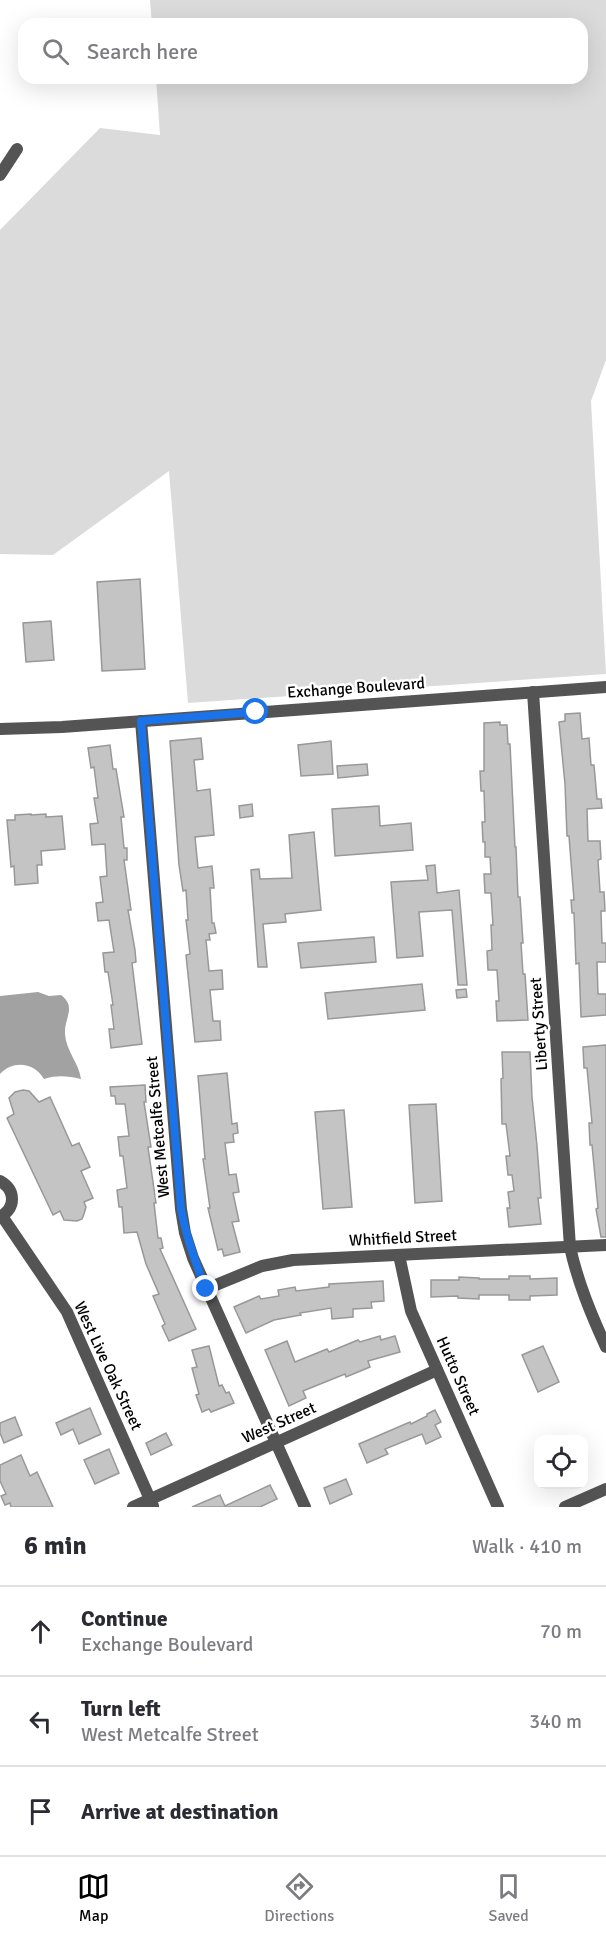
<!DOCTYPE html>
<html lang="en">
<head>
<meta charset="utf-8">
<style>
  body { margin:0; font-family:Signika,sans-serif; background:#f7f7f7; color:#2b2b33 }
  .controls { position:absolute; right:18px; bottom:18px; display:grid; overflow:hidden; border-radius:12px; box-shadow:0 6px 24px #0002 }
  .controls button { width:54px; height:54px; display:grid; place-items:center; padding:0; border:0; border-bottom:2px solid #e1e1e2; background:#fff; color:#2b2b33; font:30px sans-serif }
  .stop { position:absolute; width:18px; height:18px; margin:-14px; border:4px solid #1a73e8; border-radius:50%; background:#fff }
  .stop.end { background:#1a73e8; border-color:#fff; box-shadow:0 2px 6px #0008 }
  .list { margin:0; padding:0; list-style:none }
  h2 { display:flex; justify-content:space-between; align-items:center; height:78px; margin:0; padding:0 24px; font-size:26px }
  h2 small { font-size:20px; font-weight:400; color:#7c7c81 }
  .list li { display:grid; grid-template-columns:39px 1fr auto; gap:18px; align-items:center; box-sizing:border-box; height:90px; padding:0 24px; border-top:2px solid #e1e1e2 }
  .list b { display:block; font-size:22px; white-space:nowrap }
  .list p { margin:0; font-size:20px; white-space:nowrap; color:#7c7c81 }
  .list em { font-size:20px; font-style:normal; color:#7c7c81 }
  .icon { flex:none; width:33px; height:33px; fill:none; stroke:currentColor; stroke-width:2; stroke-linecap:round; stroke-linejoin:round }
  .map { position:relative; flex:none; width:606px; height:1507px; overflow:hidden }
  .search { position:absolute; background:#fff; box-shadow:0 6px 24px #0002; left:18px; right:18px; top:18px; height:66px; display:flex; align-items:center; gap:15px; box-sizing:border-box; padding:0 21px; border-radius:18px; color:#7c7c81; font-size:22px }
  .sheet { height:348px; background:#fff }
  nav { display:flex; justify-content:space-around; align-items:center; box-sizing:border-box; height:84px; border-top:2px solid #e1e1e2; background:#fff; font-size:16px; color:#7c7c81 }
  nav a { display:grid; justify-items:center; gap:3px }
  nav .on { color:#000 }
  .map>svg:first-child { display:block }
  .green { fill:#dbdbdb }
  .water { fill:#a2a2a2 }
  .building { fill:#c4c4c4; stroke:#989898; stroke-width:1.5 }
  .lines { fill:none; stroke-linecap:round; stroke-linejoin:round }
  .minor { stroke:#545454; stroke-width:12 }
  .tertiary { stroke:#545454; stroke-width:12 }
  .route { stroke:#1a73e8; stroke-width:8 }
  .labels { text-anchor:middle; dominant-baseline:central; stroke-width:5; stroke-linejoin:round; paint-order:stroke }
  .street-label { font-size:16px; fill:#000; stroke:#fff }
</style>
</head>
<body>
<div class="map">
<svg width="606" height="1507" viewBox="0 0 606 1507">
  <rect width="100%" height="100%" fill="#fff"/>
  <polygon class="green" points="150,0 606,0 606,360 591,401 606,674 188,703 169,471 53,555 0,554 0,230 100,128 160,135 156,78 582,78 582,24 152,24"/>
  <path class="water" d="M38,992L49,996L61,995C77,1007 64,1018 65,1034C66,1051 79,1063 81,1079C67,1076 57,1075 44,1079C34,1062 13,1060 0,1074V996Z"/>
  <g class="building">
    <polygon points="140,579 145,669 102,671 97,582"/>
    <polygon points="51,621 54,660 26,662 23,623"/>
    <polygon points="580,713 582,739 589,738 591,765 594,765 597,799 601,799 602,808 587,809 588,841 600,841 601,859 598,860 600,892 604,892 605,911 601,911 602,943 606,943 606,962 597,962 598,994 606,994 606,1015 581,1017 579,963 576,964 574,913 572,913 571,900 574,900 569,836 567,836 565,784 559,722 565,721 565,714"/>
    <polygon points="500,722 500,725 507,725 508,744 510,744 515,847 516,847 518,897 520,897 523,943 521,943 523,974 525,974 528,1020 497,1021 496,1001 499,1001 497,970 488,970 487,951 492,950 491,925 493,925 491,893 485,893 484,874 491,874 490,857 485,857 485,842 483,842 482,822 485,822 484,791 481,791 480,771 484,771 484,723"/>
    <polygon points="201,738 203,759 194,760 197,791 210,789 214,835 195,837 198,868 212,866 214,888 210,888 212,923 214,923 216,933 209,934 210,940 206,940 209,971 222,970 223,989 210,990 213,1021 220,1021 221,1040 195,1042 186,955 190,954 186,920 188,920 186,890 183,891 179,865 170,741"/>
    <polygon points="331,741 333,774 301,776 298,745"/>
    <polygon points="110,745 113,769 116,769 124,817 121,817 124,848 127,848 127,860 124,860 131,910 128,910 135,950 136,962 132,963 142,1044 111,1048 109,1029 114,1029 111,1005 113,1005 108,972 105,972 103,953 114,952 109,920 98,921 96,903 103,902 100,877 107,876 105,844 92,845 90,824 98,823 94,798 98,798 94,767 91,768 88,748"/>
    <polygon points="367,764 368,775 338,778 337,766"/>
    <polygon points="252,804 253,816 240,818 239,806"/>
    <polygon points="379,806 380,826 411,823 413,850 335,856 332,809"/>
    <polygon points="31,814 31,815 46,814 46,817 62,816 65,849 41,851 42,865 37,865 38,883 15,885 14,866 11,867 7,820 15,820 15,815"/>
    <polygon points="314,832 321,910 285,914 286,922 263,924 267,967 258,967 251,870 259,869 260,879 292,878 289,835"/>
    <polygon points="435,865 437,893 459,890 467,985 458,985 452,910 419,912 423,956 397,958 391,882 428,880 426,866"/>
    <polygon points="374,937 376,962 301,968 298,943"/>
    <polygon points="422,984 425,1010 328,1019 325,993"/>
    <polygon points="466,989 467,997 457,998 456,990"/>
    <polygon points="606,1045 606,1237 601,1237 596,1209 598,1208 592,1145 590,1145 589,1123 592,1123 587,1068 584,1068 583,1047"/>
    <polygon points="502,1052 530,1052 532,1097 537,1146 541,1198 538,1198 541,1224 509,1227 507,1208 510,1208 508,1192 514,1191 512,1175 508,1175 506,1156 510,1156 506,1124 502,1124 501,1079 503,1078"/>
    <polygon points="227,1073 232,1124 237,1123 238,1133 233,1134 234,1142 225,1143 229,1175 236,1174 239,1192 233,1193 239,1221 232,1222 240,1252 224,1256 222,1249 218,1250 208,1208 210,1208 203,1159 205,1159 198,1076"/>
    <polygon points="145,1085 146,1102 144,1102 151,1147 148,1147 156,1203 154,1203 158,1238 161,1238 163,1248 160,1249 196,1329 169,1341 162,1326 165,1324 153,1296 159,1294 146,1264 137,1232 124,1233 122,1207 119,1207 117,1190 127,1188 123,1156 120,1156 118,1137 129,1136 125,1104 116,1104 115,1096 111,1096 110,1087"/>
    <polygon points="23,1090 29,1091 39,1102 50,1097 72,1146 79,1143 90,1167 81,1171 93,1198 84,1202 86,1207 84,1214 82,1219 77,1221 64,1220 60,1211 53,1215 7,1118 14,1114 9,1098 15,1092"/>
    <polygon points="436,1104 442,1201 415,1203 409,1105"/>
    <polygon points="344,1110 352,1207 323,1209 315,1112"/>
    <polygon points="509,1276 530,1276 530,1279 557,1278 557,1295 530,1296 530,1300 509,1300 509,1295 479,1295 479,1299 458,1298 458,1296 431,1297 431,1280 459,1280 459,1277 479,1278 479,1279 509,1279"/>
    <polygon points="383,1281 384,1301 371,1302 372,1308 353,1309 353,1317 332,1319 331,1308 300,1313 301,1315 274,1320 246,1333 234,1307 259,1296 261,1299 279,1296 278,1290 295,1287 296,1291 329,1287 329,1284"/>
    <polygon points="380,1336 381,1340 395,1336 400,1352 368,1361 370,1367 346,1377 345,1374 303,1391 306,1398 289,1406 265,1350 287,1341 295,1362 327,1349 329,1352 358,1340 360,1342"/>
    <polygon points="209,1346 219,1386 222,1385 226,1393 229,1392 234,1403 211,1412 209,1409 202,1412 196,1395 199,1394 192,1368 197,1367 192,1350"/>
    <polygon points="543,1346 559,1382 538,1392 522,1355"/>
    <polygon points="90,1408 101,1434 79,1444 73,1429 61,1435 56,1423"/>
    <polygon points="435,1410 441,1422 435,1425 441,1437 426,1444 422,1434 385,1449 388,1454 367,1463 359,1444 410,1422 411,1424 427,1416 427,1414"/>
    <polygon points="15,1417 22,1435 4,1443 0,1433 0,1423"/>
    <polygon points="166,1433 172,1445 151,1455 146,1443"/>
    <polygon points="109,1449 119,1473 95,1484 84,1460"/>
    <polygon points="21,1455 30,1476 37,1472 53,1507 11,1507 10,1503 5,1505 1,1496 6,1494 0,1481 0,1465"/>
    <polygon points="346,1479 352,1494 330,1504 324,1488"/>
    <polygon points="270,1485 277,1499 260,1507 192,1507 220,1495 225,1506"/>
  </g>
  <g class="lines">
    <g class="minor">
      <polyline points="0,175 17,149"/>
      <path d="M533,692L570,1247C578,1283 591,1314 606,1347"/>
      <polyline points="141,721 181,1209 185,1233 193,1258 305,1507"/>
      <path d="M0,1181C16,1190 16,1208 0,1217"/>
      <polyline points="2,1216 67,1312 153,1506"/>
      <polyline points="399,1255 411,1311 498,1507"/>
      <polyline points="206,1289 262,1266 293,1260 606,1245"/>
      <polyline points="133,1507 437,1370"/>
      <polyline points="565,1507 606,1489"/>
    </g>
    <polyline class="tertiary" points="0,729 62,727 606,687"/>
  </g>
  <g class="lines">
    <path class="route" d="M206,1289C195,1262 186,1237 181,1209L141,721L256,712"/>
  </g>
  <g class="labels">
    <g class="street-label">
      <text transform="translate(356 688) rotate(-4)">Exchange Boulevard</text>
      <text transform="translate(539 1024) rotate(-94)">Liberty Street</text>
      <text transform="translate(158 1127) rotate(-95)">West Metcalfe Street</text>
      <text transform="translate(403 1238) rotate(-3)">Whitfield Street</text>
      <text transform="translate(108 1366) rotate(65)">West Live Oak Street</text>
      <text transform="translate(458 1376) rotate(66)">Hutto Street</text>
      <text transform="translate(279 1423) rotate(-24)">West Street</text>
    </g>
  </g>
</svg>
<div class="controls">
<button><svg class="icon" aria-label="locate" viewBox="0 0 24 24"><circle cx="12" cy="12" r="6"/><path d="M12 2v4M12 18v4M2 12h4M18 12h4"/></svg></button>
</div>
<div class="stop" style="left:256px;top:712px"></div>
<div class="stop end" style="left:206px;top:1289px"></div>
<div class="search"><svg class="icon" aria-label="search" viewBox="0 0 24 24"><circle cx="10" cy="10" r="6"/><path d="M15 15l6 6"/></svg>Search here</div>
</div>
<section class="sheet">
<h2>6 min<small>Walk · 410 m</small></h2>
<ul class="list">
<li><svg class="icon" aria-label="ahead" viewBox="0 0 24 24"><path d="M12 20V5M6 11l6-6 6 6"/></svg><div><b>Continue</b><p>Exchange Boulevard</p></div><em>70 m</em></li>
<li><svg class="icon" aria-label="left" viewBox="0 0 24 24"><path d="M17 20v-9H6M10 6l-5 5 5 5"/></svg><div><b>Turn left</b><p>West Metcalfe Street</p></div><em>340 m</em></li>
<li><svg class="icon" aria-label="arrive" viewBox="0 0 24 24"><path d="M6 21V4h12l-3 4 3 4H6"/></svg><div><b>Arrive at destination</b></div></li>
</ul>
</section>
<nav>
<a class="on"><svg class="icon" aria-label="map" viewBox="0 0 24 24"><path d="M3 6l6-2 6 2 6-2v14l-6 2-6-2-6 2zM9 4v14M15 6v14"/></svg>Map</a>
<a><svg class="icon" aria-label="directions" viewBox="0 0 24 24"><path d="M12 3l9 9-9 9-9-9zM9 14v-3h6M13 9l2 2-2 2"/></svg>Directions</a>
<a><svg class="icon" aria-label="saved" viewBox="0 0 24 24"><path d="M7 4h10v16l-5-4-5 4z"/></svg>Saved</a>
</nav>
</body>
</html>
